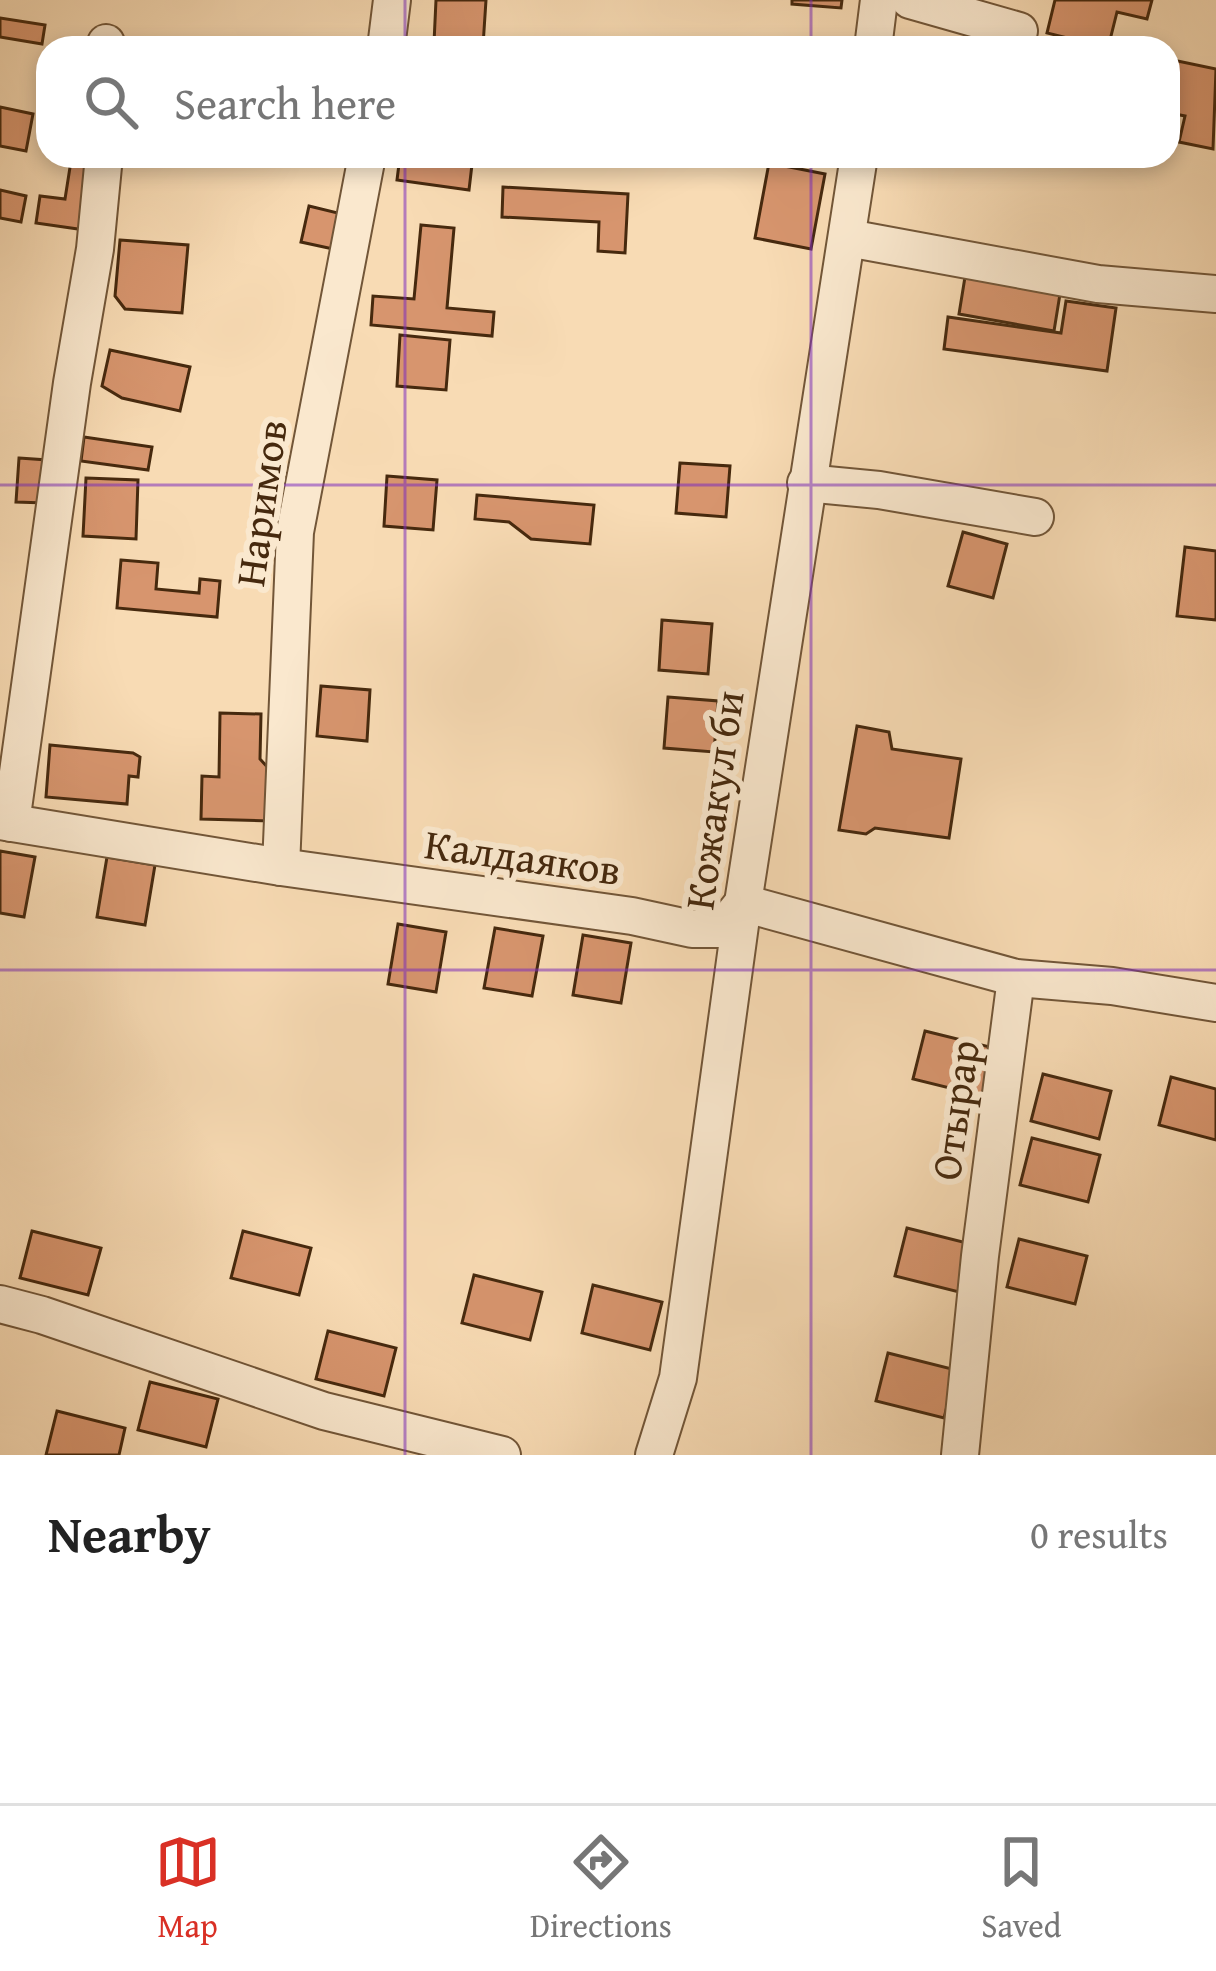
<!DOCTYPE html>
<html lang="en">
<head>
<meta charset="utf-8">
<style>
  body { margin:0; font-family:"Gentium Book Plus",serif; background:#f2f2f2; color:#222 }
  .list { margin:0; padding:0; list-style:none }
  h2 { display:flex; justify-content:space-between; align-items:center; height:156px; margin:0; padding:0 48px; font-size:51px }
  h2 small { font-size:39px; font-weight:400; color:#767676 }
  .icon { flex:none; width:66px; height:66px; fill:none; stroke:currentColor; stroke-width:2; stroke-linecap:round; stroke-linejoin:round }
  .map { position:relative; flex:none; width:1216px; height:1455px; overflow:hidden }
  .search { position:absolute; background:#fff; box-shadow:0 6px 18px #0003; left:36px; right:36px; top:36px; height:132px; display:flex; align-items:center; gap:30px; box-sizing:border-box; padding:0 42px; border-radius:36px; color:#767676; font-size:45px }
  .sheet { height:348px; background:#fff }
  nav { display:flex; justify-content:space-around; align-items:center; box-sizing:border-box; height:168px; border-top:3px solid #e0e0e0; background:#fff; font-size:33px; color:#767676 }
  nav a { display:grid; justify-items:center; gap:6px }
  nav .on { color:#d93025 }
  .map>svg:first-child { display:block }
  .building { fill:#d7956e; stroke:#46290e; stroke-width:3 }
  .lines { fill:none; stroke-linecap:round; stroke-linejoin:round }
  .minor-casing { stroke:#725638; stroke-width:40 }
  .minor { stroke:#fae8ce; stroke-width:36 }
  .grid { fill:none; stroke:#7b2cbf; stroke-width:3; stroke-opacity:0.55 }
  .labels { text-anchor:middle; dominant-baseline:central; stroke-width:12; stroke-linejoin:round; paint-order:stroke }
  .street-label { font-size:42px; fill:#46290e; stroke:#fae8ce }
</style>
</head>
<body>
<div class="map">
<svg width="1216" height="1455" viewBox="0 0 1216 1455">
  <rect width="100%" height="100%" fill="#f8dbb4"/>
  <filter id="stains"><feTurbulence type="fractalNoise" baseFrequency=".00167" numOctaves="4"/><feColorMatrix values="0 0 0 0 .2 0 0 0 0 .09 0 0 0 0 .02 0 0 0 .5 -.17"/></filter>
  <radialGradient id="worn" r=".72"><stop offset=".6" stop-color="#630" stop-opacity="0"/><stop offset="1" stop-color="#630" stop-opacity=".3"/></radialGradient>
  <g class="building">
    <polygon points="436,0 486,0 483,46 434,43"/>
    <polygon points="792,0 842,0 841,8 792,4"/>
    <polygon points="1055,0 1152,0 1147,19 1117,12 1108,48 1047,33"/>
    <polygon points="0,18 45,25 42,44 0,37"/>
    <polygon points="1168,59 1216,69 1213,149 1179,142 1185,116 1170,113 1168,122"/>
    <polygon points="0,107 33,114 26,151 0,146"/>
    <polygon points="400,156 473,156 469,190 397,180"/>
    <polygon points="71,161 95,165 85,230 36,223 40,196 65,199"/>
    <polygon points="769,163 825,174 811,249 755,238"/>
    <polygon points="503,187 628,194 625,253 598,251 599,222 502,217"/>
    <polygon points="0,190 26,196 21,222 0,218"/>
    <polygon points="309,206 342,214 333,249 301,242"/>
    <polygon points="421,225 454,228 447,308 494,312 492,336 371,325 373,296 414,299"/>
    <polygon points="120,240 188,245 182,313 125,309 115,296"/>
    <polygon points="965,277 1060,294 1054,331 959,314"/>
    <polygon points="1066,301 1116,308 1107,371 944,349 948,317 1061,333"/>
    <polygon points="400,335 450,340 446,390 397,386"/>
    <polygon points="110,350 190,367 180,411 122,398 102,386"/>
    <polygon points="84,437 152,447 148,470 81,461"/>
    <polygon points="19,458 47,460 45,503 16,502"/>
    <polygon points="680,463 730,466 726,517 676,513"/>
    <polygon points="387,476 437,480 433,530 384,526"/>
    <polygon points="86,478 138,480 136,539 83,536"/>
    <polygon points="477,495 594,505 590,544 531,539 509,522 475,519"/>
    <polygon points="963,532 1007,544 993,598 948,586"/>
    <polygon points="1185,547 1216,551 1216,620 1177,616"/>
    <polygon points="121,560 158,563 156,589 199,593 200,579 220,581 217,617 117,608"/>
    <polygon points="662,620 712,624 708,674 659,670"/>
    <polygon points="321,686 370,690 367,741 317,736"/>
    <polygon points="668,697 718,701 714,752 664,748"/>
    <polygon points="220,713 261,714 260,759 271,771 269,821 201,819 202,776 219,777"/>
    <polygon points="857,726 889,732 892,749 961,759 949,838 875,828 866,834 839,830"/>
    <polygon points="50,745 133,753 140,757 138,777 129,776 127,804 46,797"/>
    <polygon points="0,851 35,857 24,917 0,913"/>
    <polygon points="107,857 155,865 145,925 97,917"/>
    <polygon points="398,924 446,932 436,992 388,984"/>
    <polygon points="495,928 543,936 532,996 484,988"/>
    <polygon points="583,935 631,943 621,1003 573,995"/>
    <polygon points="925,1031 994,1048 982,1096 913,1079"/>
    <polygon points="1043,1074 1111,1091 1099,1139 1031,1121"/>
    <polygon points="1171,1077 1216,1089 1216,1140 1159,1125"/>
    <polygon points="1032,1138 1100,1155 1088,1202 1020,1185"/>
    <polygon points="907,1228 975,1245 963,1293 895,1276"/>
    <polygon points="32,1231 101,1248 88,1295 20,1278"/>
    <polygon points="243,1231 311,1248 299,1295 231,1278"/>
    <polygon points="1019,1239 1087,1256 1075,1304 1007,1287"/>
    <polygon points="474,1275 542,1292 530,1340 462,1323"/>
    <polygon points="593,1285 662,1302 650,1350 582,1333"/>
    <polygon points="328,1331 396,1348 384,1396 316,1379"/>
    <polygon points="888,1353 956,1370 944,1418 876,1401"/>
    <polygon points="150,1382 218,1399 206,1447 138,1430"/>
    <polygon points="57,1411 125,1428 119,1455 46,1455"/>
  </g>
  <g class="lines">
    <g class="minor-casing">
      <g id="minor">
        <polyline points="910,0 1019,31"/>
        <polyline points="106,43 107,48"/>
        <polyline points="386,48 392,0"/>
        <polyline points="873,48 879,0"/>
        <polyline points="848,238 1098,284 1216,294"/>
        <polyline points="806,483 879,490 1035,517"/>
        <polyline points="0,821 281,867 632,916 692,929 722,929 743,903 1016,978 1112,986 1216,1003"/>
        <polyline points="11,823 72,383 95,249 104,156"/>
        <polyline points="281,867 295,532 367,156"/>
        <polyline points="0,1304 42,1315 324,1411 502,1455"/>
        <polyline points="654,1455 678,1378 743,903 859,156"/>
        <polyline points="960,1455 980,1256 1016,978"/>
      </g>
    </g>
    <use href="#minor" class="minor"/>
  </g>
  <path class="grid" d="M405,0V48M811,0V48M405,156V1455M811,156V1455M0,485H1216M0,970H1216"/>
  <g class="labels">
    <g class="street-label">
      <text transform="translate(260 503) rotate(-82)">Наримов</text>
      <text transform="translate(713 800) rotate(-82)">Кожакул би</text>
      <text transform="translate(523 856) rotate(8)">Калдаяков</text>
      <text transform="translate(954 1110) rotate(-82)">Отырар</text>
    </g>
  </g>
  <rect width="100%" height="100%" filter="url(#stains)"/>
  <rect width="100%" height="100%" fill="url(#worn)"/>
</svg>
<div class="search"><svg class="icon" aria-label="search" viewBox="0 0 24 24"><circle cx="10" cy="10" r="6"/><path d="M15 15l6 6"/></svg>Search here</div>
</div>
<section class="sheet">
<h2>Nearby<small>0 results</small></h2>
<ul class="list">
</ul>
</section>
<nav>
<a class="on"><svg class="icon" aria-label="map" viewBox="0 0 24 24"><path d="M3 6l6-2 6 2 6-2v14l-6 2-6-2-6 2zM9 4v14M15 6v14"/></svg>Map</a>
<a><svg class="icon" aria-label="directions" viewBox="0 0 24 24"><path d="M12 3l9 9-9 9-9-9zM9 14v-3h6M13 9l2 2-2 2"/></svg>Directions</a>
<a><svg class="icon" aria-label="saved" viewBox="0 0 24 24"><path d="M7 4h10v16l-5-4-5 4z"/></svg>Saved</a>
</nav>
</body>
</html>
